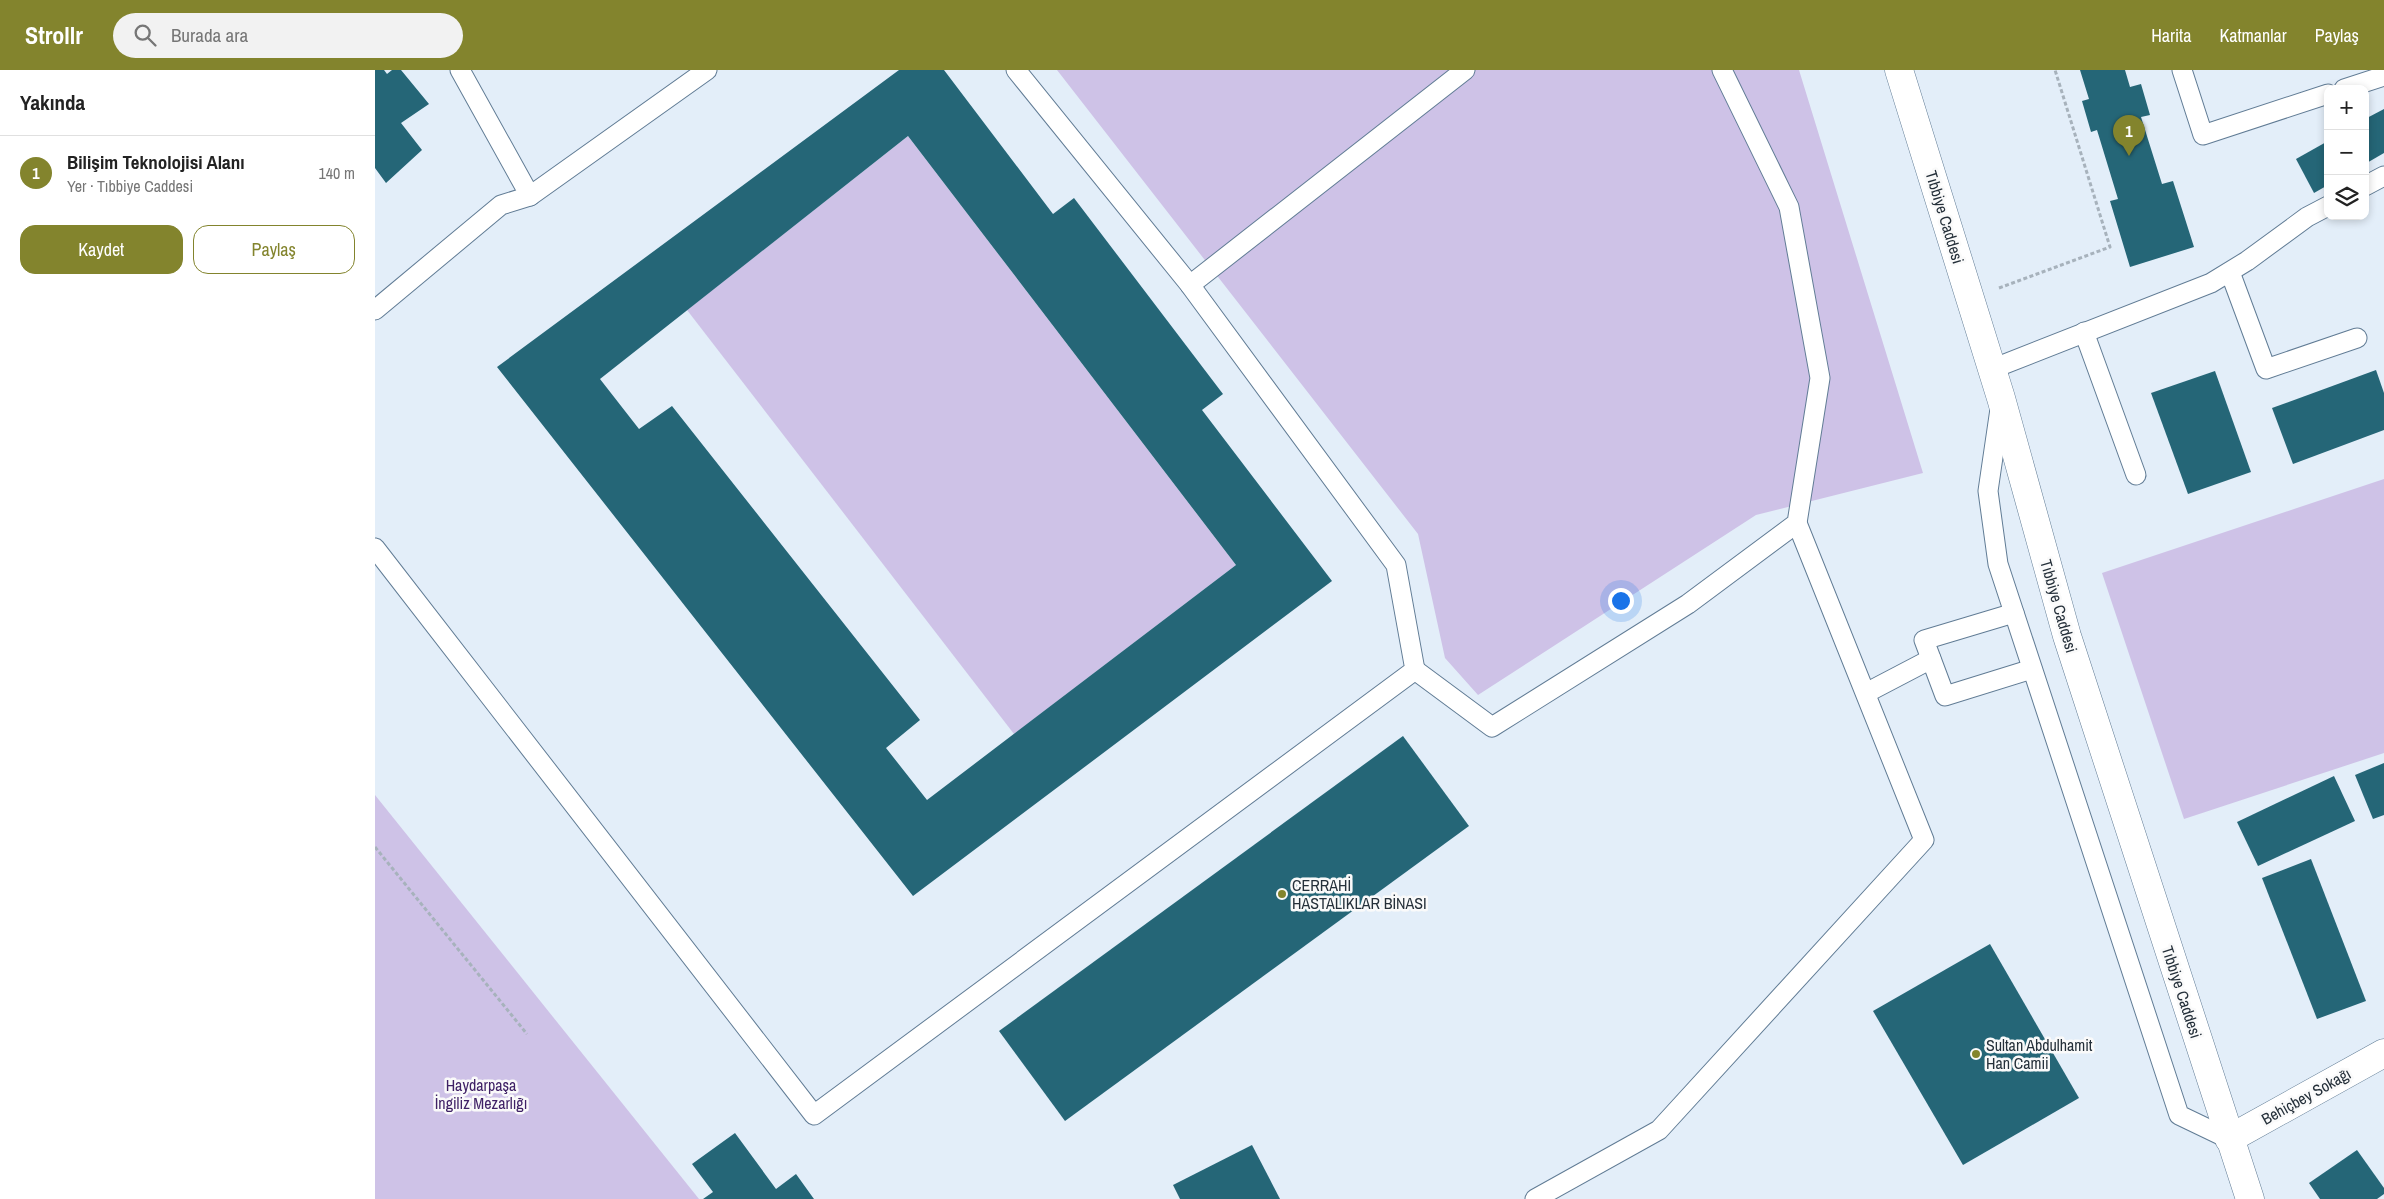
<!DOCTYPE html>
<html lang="tr">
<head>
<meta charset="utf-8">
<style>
  body { margin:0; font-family:"Archivo Narrow",sans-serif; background:#f2f2f2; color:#222 }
  .controls { position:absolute; right:15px; top:15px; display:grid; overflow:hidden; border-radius:10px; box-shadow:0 2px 8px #0003 }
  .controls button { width:45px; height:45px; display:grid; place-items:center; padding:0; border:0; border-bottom:1px solid #e0e0e0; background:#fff; color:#222; font:25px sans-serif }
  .you { position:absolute; left:1245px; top:530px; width:18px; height:18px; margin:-12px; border:4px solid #fff; border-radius:50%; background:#1a73e8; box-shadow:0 0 0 8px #1a73e833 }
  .badge { display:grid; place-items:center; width:32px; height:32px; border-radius:50%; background:#83842d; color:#fff; font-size:16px; font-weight:700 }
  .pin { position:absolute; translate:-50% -41px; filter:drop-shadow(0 1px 2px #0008) }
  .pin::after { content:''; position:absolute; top:26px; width:18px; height:15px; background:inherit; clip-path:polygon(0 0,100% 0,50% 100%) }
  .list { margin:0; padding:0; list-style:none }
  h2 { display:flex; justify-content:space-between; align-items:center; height:65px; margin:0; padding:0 20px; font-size:21px }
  h2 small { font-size:16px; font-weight:400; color:#767676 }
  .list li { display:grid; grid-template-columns:32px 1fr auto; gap:15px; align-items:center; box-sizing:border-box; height:75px; padding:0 20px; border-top:1px solid #e0e0e0 }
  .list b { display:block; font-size:19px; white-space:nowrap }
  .list p { margin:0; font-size:16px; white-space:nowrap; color:#767676 }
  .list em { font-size:16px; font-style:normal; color:#767676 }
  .actions { display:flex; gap:10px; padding:15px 20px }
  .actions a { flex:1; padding:11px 0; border:1px solid #83842d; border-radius:15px; text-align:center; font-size:18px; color:#83842d }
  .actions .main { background:#83842d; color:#fff }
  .icon { flex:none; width:28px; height:28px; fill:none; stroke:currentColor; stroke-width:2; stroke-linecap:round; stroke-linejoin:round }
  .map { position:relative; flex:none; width:2009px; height:1129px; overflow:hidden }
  header { display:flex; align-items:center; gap:30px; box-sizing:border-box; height:70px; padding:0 25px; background:#83842d; color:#fff }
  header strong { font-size:24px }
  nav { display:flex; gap:28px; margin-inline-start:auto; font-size:18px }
  .search { width:350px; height:45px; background:#f2f2f2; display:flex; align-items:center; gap:12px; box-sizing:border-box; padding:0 18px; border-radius:28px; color:#767676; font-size:19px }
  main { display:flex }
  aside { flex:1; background:#fff }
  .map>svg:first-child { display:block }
  .green { fill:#cec2e7 }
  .building { fill:#256677; fill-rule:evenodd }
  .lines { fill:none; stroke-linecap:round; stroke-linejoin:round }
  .lane-casing { stroke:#617c95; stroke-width:21 }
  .primary-casing { stroke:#617c95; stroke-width:29 }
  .path { stroke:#a7b2bc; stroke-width:3; stroke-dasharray:4 2.5; stroke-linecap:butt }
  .lane { stroke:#fff; stroke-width:19 }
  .primary { stroke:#fff; stroke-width:28 }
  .poi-dot { fill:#83842d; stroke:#fafafa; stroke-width:2 }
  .labels { text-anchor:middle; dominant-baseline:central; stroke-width:5; stroke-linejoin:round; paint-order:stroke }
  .street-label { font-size:16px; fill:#25303a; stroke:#fafafa }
  .poi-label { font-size:16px; fill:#25303a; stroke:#fafafa; text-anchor:start }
  .park-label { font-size:16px; fill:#3f2166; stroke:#fafafa }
</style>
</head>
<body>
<header>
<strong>Strollr</strong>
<div class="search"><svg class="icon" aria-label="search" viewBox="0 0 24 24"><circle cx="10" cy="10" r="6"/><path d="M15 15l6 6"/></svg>Burada ara</div>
<nav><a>Harita</a><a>Katmanlar</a><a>Paylaş</a></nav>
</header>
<main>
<aside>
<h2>Yakında<small></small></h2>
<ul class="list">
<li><span class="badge">1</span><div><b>Bilişim Teknolojisi Alanı</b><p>Yer · Tıbbiye Caddesi</p></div><em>140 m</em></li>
</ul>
<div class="actions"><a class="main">Kaydet</a><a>Paylaş</a></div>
</aside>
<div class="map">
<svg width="2009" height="1129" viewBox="0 0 2009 1129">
  <rect width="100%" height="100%" fill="#e3eef9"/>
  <g class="green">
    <polygon points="682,0 1424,0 1548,403 1381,445 1103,625 1070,588 1043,464"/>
    <polygon points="533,66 861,495 639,664 312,240"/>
    <polygon points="2009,409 2009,683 1809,749 1727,503"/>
    <polygon points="0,725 324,1129 0,1129"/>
  </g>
  <g class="building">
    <polygon points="0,0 9,0 12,4 17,0 26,0 54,34 26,53 47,80 11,113 0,98"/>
    <path d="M524,0H569L678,144L699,128L848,324L827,340L957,511L538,826L122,297ZM533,66L861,495L552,730L511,678L545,650L297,336L264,359L225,309Z"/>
    <polygon points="1705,0 1750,0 1755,17 1766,14 1775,45 1766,47 1787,114 1798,111 1819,177 1755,197 1735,131 1743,129 1722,60 1716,62 1707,31 1714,29"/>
    <polygon points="2009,39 2009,83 1990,94 1990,49"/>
    <polygon points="1953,71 1953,115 1939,123 1921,89"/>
    <polygon points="2001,300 2009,323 2009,360 1918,394 1897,338"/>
    <polygon points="1840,301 1876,402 1813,424 1776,323"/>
    <polygon points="1028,666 1094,756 690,1051 624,961"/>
    <polygon points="2009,693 2009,745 1998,749 1980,705"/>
    <polygon points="1959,706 1980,751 1883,796 1862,752"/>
    <polygon points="1936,789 1991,931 1942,949 1887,808"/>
    <polygon points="1615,874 1704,1028 1588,1095 1498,941"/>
    <polygon points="360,1063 401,1119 421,1104 439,1129 328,1129 338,1122 317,1094"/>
    <polygon points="877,1075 905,1129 805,1129 798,1115"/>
    <polygon points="1982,1080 2009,1118 2009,1124 2002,1129 1945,1129 1934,1113"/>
  </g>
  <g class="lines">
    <g class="lane-casing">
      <g id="lane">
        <polyline points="85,0 155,126"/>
        <polyline points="1807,0 1828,65 1953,24"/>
        <polyline points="1969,19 2009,6"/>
        <polyline points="1990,116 2009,106"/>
        <polyline points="1855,202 1891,299 1982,268"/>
        <polyline points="815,215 1090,0"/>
        <polyline points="0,240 126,135 155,126 332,0"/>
        <polyline points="1709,262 1761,405"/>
        <polyline points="1617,299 1836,213 1872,191 1932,147 1953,136"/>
        <polyline points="1625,339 1613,421 1623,494 1804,1045 1854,1069"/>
        <polyline points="0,478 439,1045 1040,600 1021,495 815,215 641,0"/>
        <polyline points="1639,543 1549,570 1570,626 1657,599"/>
        <polyline points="1040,600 1117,657 1313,534 1422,453 1445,308 1414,137 1347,0"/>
        <polyline points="1491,623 1556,589"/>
        <polyline points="1160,1129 1284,1060 1549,770 1422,453"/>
      </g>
    </g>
    <g class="primary-casing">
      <g id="primary">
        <polyline points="1524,0 1626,328 1692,566 1875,1129"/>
        <polyline points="1854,1069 2009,983"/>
      </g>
    </g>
    <g class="path">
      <polyline points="1624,218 1735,177 1680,0"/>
      <polyline points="0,777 152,964"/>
    </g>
    <use href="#lane" class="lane"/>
    <use href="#primary" class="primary"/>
  </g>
  <g class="poi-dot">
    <circle cx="907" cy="824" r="5"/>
    <circle cx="1601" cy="984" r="5"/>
  </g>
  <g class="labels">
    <g class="street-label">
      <text transform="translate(1570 147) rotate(73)">Tıbbiye Caddesi</text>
      <text transform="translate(1684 536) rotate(74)">Tıbbiye Caddesi</text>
      <text transform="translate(1807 922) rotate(72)">Tıbbiye Caddesi</text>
      <text transform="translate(1931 1026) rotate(-29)">Behiçbey Sokağı</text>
    </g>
    <g class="poi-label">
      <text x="917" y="815">CERRAHİ<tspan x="917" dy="18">HASTALIKLAR BİNASI</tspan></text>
      <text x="1611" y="975">Sultan Abdulhamit<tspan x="1611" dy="18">Han Camii</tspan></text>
    </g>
    <g class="park-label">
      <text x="106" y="1015">Haydarpaşa<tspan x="106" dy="18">İngiliz Mezarlığı</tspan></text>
    </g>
  </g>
</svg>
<div class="controls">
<button>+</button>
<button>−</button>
<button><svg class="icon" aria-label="layers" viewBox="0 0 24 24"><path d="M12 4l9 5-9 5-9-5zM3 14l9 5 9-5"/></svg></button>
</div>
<div class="you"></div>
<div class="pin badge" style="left:1754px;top:86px">1</div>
</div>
</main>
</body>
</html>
